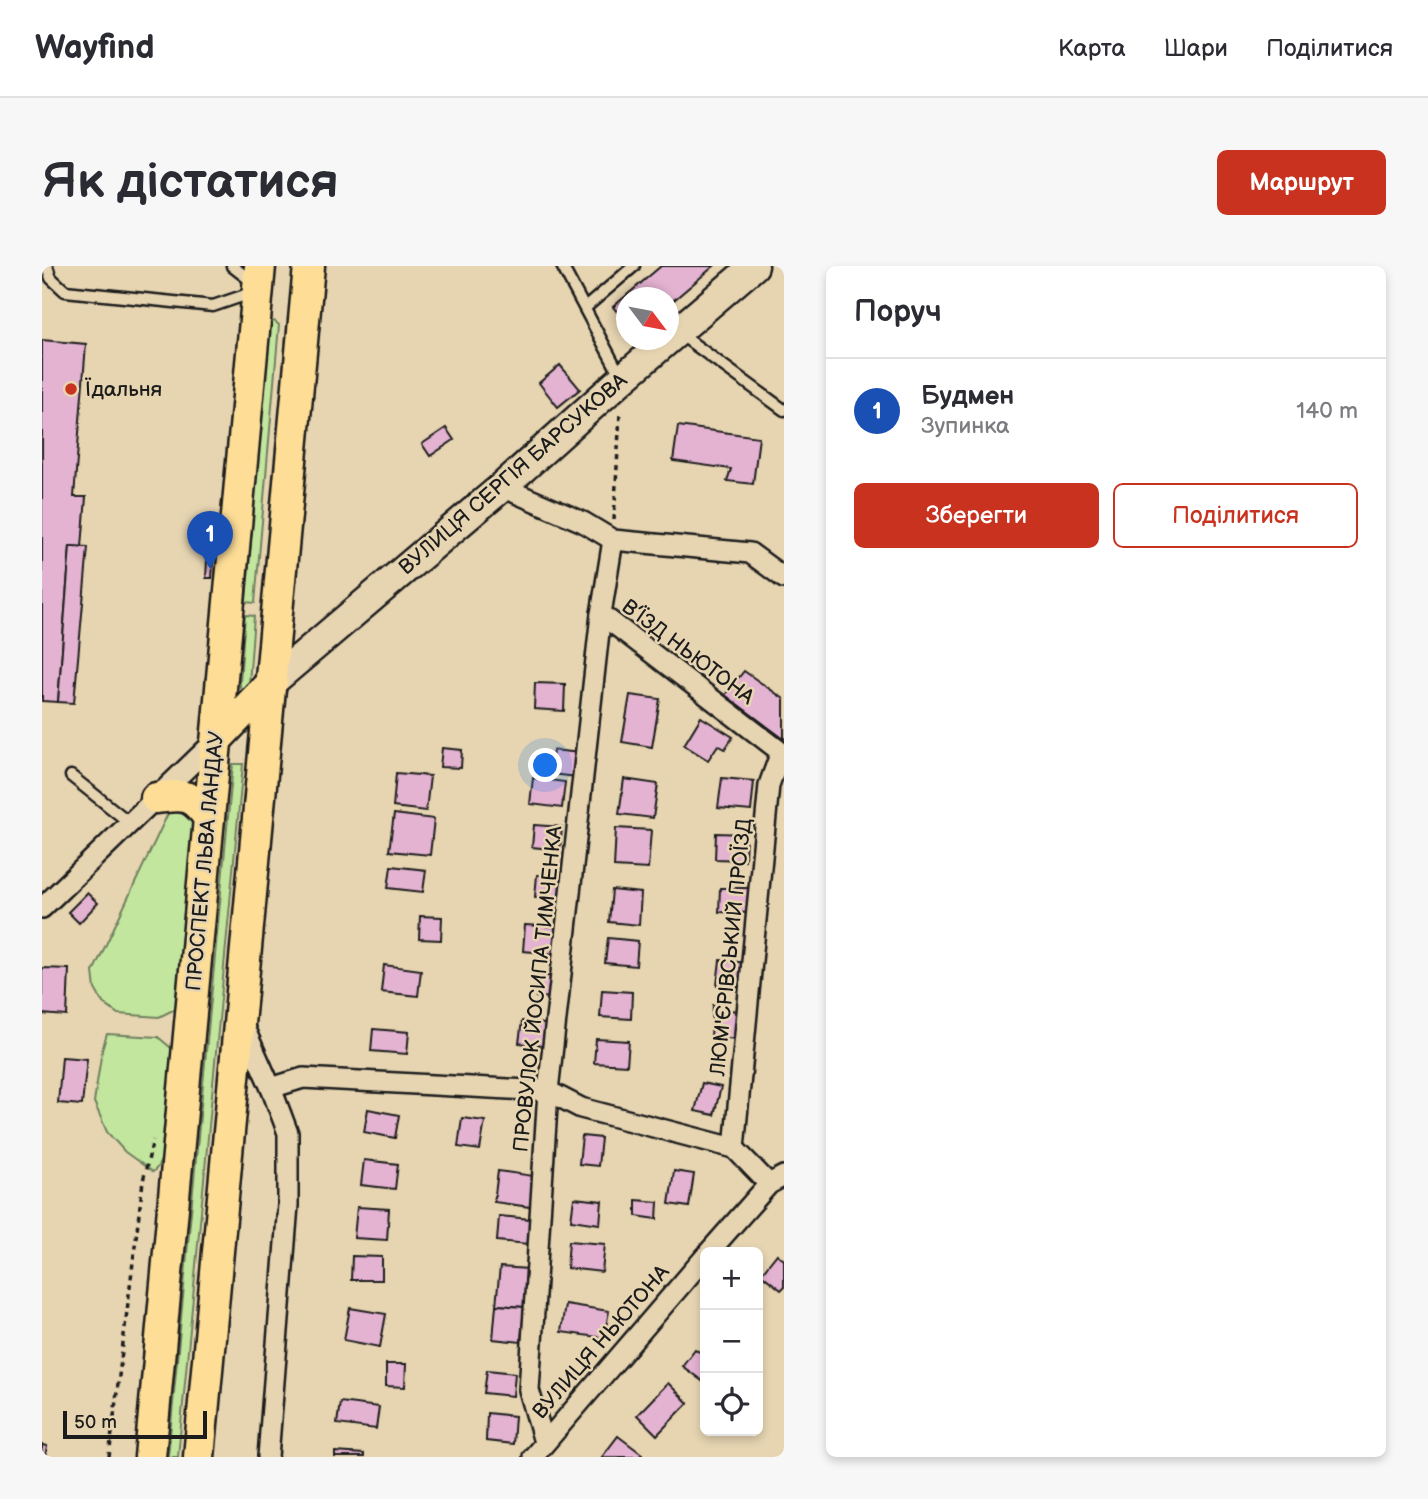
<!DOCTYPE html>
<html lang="uk">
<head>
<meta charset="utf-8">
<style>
  body { margin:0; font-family:"Balsamiq Sans",sans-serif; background:#f7f7f7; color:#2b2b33 }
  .controls { position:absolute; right:21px; bottom:21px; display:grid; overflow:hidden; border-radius:10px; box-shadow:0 4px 10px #0003 }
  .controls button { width:63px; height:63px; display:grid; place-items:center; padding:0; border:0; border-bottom:2px solid #e1e1e2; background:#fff; color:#2b2b33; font:35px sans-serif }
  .compass { position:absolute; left:574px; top:21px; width:63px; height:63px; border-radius:50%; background:#fff; box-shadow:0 4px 10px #0003; rotate:122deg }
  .scale { position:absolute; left:21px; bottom:18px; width:144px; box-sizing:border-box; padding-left:7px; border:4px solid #1c1c1c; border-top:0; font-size:19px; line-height:24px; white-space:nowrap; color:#1c1c1c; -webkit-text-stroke:5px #e7d5b2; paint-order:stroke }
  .you { position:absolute; left:504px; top:500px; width:24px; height:24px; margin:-18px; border:5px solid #fff; border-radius:50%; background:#1a73e8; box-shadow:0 0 0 10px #1a73e833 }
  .badge { display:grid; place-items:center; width:46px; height:46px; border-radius:50%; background:#c8321e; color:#fff; font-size:23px; font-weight:700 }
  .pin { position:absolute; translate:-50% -58px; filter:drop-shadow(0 2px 4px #0008) }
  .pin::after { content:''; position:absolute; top:37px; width:24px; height:21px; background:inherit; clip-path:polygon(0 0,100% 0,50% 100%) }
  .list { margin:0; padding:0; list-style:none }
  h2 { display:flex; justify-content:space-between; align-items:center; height:91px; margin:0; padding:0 28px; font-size:30px }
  h2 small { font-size:23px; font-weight:400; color:#7c7c81 }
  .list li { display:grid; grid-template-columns:46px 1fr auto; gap:21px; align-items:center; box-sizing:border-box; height:105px; padding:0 28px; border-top:2px solid #e1e1e2 }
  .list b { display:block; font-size:26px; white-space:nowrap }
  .list p { margin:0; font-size:23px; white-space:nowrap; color:#7c7c81 }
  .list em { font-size:23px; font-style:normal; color:#7c7c81 }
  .actions { display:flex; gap:14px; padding:21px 28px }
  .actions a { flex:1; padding:16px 0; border:2px solid #c8321e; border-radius:10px; text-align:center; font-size:24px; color:#c8321e }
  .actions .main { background:#c8321e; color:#fff }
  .icon { flex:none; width:38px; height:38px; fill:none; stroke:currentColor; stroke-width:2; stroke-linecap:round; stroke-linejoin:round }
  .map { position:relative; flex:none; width:742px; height:1191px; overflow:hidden; border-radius:10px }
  header { display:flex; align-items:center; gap:42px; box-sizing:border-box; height:98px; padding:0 35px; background:#fff; border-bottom:2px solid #e1e1e2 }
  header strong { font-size:33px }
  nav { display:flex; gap:38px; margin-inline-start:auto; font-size:24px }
  .intro { display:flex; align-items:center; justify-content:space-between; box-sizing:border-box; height:168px; padding:0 42px }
  h1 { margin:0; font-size:49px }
  .button { padding:18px 32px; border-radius:10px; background:#c8321e; color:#fff; font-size:24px; font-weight:700 }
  main { display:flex; gap:42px; padding:0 42px }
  aside { flex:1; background:#fff; border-radius:10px; box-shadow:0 4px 10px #0003 }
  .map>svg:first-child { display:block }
  .green { fill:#c3e69f; stroke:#70815e; stroke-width:2 }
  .building { fill:#e4b3d2; stroke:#1c1c1c; stroke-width:2 }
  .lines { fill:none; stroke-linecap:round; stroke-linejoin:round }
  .lane-casing { stroke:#1c1c1c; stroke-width:15 }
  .street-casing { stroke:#1c1c1c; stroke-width:24 }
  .secondary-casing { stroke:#1c1c1c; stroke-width:33 }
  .primary-casing { stroke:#1c1c1c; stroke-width:35 }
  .path { stroke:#1c1c1c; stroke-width:3.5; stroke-dasharray:5 5; stroke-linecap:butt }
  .lane { stroke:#e7d5b2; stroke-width:10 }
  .street { stroke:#e7d5b2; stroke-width:19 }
  .secondary { stroke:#e7d5b2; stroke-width:28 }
  .primary { stroke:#fedd96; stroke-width:30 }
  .poi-dot { fill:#c8321e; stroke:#e7d5b2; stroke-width:2.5 }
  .labels { text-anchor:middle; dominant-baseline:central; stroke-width:5; stroke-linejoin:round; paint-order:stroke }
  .poi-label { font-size:21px; fill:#1c1c1c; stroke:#e7d5b2; text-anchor:start }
  .street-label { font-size:21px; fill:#1c1c1c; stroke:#e7d5b2 }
</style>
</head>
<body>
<header>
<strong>Wayfind</strong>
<nav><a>Карта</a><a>Шари</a><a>Поділитися</a></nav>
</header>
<div class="intro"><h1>Як дістатися</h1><a class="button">Маршрут</a></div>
<main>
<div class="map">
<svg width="742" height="1191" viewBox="0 0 742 1191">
  <rect width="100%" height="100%" fill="#e7d5b2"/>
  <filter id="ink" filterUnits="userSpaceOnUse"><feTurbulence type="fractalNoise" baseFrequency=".0143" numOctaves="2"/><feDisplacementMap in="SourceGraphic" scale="14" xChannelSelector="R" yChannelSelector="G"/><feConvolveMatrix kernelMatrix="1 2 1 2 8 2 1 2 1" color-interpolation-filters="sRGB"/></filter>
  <g filter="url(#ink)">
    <g class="green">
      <polygon points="232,55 237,59 213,337 204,336 225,67 228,58"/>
      <polygon points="203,349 212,350 207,418 201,424 198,421 198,416"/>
      <polygon points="191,498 201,498 136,1191 126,1191"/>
      <polygon points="129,541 154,545 135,742 117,751 76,748 61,737 53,723 51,706"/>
      <path d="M65,768L116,771L135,787C132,813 130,891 111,906L83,886L65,866L52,836L60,784Z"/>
    </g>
    <g class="building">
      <polygon points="619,0 672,0 626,39 626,32 584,32 584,57 571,41"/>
      <polygon points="0,74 44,78 32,231 44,231 40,281 28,280 16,436 0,435"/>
      <polygon points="518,99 538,123 516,141 497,117"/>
      <polygon points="636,160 717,171 711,218 685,215 689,203 631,195"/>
      <polygon points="404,162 412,174 388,190 380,178"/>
      <polygon points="28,280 46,281 32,437 16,436"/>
      <polygon points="165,295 171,296 170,312 164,312"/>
      <polygon points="702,405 742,433 742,473 683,429"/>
      <polygon points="493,417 523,418 522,445 492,443"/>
      <polygon points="588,429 618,433 610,481 580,476"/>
      <polygon points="659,451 691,471 683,483 676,479 666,494 642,479"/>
      <polygon points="400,482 420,484 419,502 398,501"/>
      <polygon points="511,484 538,487 535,511 508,508"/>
      <polygon points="354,507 388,510 384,545 351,541"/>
      <polygon points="491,512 523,516 520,542 488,538"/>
      <polygon points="680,512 712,515 709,545 676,542"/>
      <polygon points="582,513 616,518 611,552 577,548"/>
      <polygon points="352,548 392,553 388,589 347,585"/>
      <polygon points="492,559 520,561 518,584 490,581"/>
      <polygon points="574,562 609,564 606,603 572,601"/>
      <polygon points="674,567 704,568 703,594 673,593"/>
      <polygon points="349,600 384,604 381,626 346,622"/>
      <polygon points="495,609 527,612 524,635 493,631"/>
      <polygon points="678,622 710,622 709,647 677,646"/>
      <polygon points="570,624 599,627 597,659 567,656"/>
      <polygon points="45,627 56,637 37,657 26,646"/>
      <polygon points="378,650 400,651 399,674 377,673"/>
      <polygon points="483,659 516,661 514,688 481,685"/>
      <polygon points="566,672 596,675 594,700 563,697"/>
      <polygon points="678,694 704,697 702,722 675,719"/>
      <polygon points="342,699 379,704 376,730 339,726"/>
      <polygon points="0,702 27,703 25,750 0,748"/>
      <polygon points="495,710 515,710 515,732 494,731"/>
      <polygon points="560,724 590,726 589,753 558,751"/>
      <polygon points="671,739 686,740 685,744 699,745 697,773 669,771"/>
      <polygon points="480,755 510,759 507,781 477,777"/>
      <polygon points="331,763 367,766 365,788 329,785"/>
      <polygon points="554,773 587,775 585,799 552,797"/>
      <polygon points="20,791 45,793 40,839 16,837"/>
      <polygon points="660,817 679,821 672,849 653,845"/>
      <polygon points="326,843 357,849 353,872 322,866"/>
      <polygon points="420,852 443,855 438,884 416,881"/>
      <polygon points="540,870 559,872 556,900 537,898"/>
      <polygon points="322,894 356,898 353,923 319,919"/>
      <polygon points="456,905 492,910 488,941 452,936"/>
      <polygon points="632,905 652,908 647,941 627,938"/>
      <polygon points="532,932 560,935 558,958 529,954"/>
      <polygon points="594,934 616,936 615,953 594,950"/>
      <polygon points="315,941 347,943 345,974 312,972"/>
      <polygon points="457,950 488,953 486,978 455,975"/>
      <polygon points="527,975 563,978 560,1006 525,1002"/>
      <polygon points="735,988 742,994 742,1021 739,1024 719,1008"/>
      <polygon points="310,990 340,991 340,1014 309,1014"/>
      <polygon points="458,1001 486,1003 482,1041 454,1039"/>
      <polygon points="523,1038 567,1045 562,1072 519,1066"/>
      <polygon points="454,1039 482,1041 479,1076 451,1073"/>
      <polygon points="308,1042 344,1048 338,1081 302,1074"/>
      <polygon points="653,1083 663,1090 663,1117 640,1100"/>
      <polygon points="344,1098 364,1098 363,1121 344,1120"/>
      <polygon points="445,1104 473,1107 471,1130 442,1127"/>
      <polygon points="626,1117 646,1137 615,1169 595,1149"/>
      <polygon points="298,1136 337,1141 334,1163 295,1158"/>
      <polygon points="445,1147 473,1150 471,1178 444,1175"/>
      <polygon points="576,1170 600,1188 597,1191 560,1191"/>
      <polygon points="0,1179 5,1180 3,1191 0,1191"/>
      <polygon points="293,1186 322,1188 322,1191 293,1191"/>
    </g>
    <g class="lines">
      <g class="lane-casing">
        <g id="lane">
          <polyline points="5,0 9,12 23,25 171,40 212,26"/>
          <polyline points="190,0 212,17"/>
          <polyline points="520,0 578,109"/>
          <polyline points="543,42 592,0"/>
          <polyline points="638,68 742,144"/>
          <polyline points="29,510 88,557"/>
        </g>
      </g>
      <g class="street-casing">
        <g id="street">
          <polyline points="460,221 541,256 571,274 708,287 742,312"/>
          <polyline points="559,348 739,486 727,519 692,882"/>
          <polyline points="0,642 175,473"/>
          <polyline points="200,757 229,822 246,867 246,939 226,1191"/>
          <polyline points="229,822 261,812 506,825 539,842 692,882 727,918"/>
          <polyline points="667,986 727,918 742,910"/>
          <polyline points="502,1176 487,1124 506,825 559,348 571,274"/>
          <polyline points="491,1191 663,991"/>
        </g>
      </g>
      <g class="secondary-casing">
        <polyline id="secondary" points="230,416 460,221 580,113 712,0"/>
      </g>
      <g class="primary-casing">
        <g id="primary">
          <polyline points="175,473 230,416"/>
          <path d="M114,532C142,528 150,528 167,552"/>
          <polyline points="108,1191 218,0"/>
          <polyline points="157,1191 267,0"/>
        </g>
      </g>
      <g class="path">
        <polyline points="572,254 578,147"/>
        <polyline points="67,1191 101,915 111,874"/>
      </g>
      <use href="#lane" class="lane"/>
      <use href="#street" class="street"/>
      <use href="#secondary" class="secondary"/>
      <use href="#primary" class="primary"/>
    </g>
  </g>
  <circle class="poi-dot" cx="29" cy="123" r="7"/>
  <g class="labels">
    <g class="poi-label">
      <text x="43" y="123">Їдальня</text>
    </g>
    <g class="street-label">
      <text transform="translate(471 208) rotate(-41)">ВУЛИЦЯ СЕРГІЯ БАРСУКОВА</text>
      <text transform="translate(646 386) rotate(37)">В’ЇЗД НЬЮТОНА</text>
      <text transform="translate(163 595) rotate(-85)">ПРОСПЕКТ ЛЬВА ЛАНДАУ</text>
      <text transform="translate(689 681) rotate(-84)">ЛЮМ'ЄРІВСЬКИЙ ПРОЇЗД</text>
      <text transform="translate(496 723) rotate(-84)">ПРОВУЛОК ЙОСИПА ТИМЧЕНКА</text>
      <text transform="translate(559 1076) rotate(-49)">ВУЛИЦЯ НЬЮТОНА</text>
    </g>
  </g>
</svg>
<div class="controls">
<button>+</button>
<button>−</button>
<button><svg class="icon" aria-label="locate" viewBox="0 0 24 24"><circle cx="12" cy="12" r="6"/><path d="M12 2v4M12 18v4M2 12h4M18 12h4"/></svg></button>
</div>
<svg class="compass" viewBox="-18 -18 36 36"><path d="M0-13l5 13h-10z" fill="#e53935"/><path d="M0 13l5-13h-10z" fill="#7c7c81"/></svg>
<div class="scale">50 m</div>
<div class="you"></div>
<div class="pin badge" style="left:168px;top:303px;background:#1a4fb4">1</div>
</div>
<aside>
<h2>Поруч<small></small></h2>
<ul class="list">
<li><span class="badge" style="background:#1a4fb4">1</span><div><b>Будмен</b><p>Зупинка</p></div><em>140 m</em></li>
</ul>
<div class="actions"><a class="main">Зберегти</a><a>Поділитися</a></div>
</aside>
</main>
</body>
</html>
